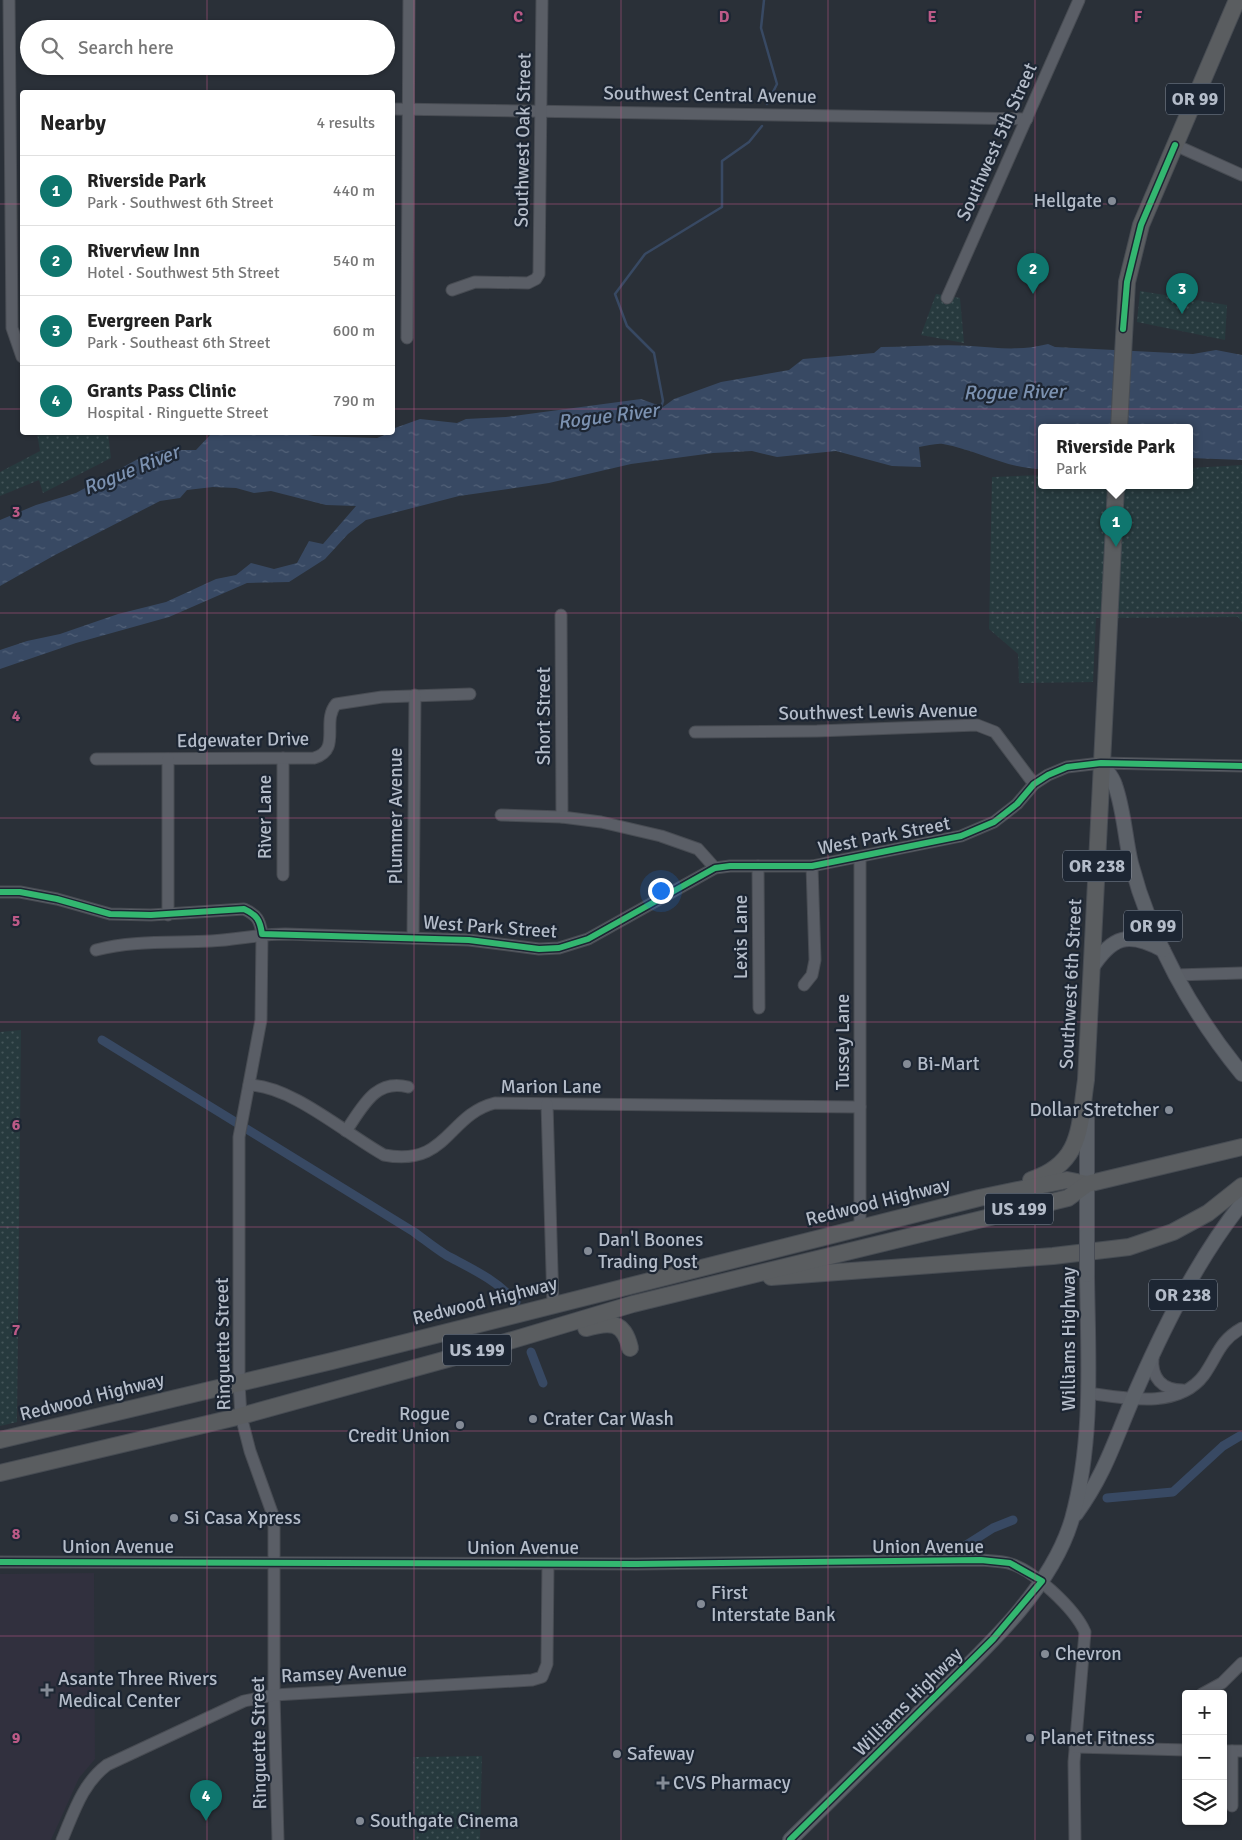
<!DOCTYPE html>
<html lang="en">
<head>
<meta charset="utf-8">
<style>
  body { margin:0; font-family:Signika,sans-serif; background:#f2f2f2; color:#222 }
  .controls { position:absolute; right:15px; bottom:15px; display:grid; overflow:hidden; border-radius:5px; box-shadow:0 1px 4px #0004 }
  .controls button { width:45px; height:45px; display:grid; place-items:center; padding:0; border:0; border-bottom:1px solid #e0e0e0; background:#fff; color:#222; font:25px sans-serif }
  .you { position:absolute; left:660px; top:890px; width:18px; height:18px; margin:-12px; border:4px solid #fff; border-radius:50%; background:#1a73e8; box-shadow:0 0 0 8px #1a73e833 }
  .badge { display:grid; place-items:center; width:32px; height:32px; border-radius:50%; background:#0f766e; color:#fff; font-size:16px; font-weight:700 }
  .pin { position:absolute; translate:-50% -41px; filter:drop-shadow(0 1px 2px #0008) }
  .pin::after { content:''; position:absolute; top:26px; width:18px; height:15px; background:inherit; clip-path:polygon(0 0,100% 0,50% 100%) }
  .popup { position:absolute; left:1038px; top:424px; width:155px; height:65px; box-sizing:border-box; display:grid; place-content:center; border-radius:5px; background:#fff; filter:drop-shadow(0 1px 4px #0005); font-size:16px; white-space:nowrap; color:#767676 }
  .popup b { font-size:19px; color:#222 }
  .popup::after { content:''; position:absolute; left:50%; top:100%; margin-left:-10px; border:10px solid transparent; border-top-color:#fff }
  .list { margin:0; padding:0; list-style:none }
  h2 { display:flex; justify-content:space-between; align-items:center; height:65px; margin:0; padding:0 20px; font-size:21px }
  h2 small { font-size:16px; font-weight:400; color:#767676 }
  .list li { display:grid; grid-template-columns:32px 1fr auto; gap:15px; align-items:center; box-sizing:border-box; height:70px; padding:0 20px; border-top:1px solid #e0e0e0 }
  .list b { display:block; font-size:19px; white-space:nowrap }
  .list p { margin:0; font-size:16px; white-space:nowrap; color:#767676 }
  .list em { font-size:16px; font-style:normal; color:#767676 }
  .icon { flex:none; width:28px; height:28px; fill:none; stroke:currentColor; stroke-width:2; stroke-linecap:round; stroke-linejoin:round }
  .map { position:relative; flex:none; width:1242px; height:1840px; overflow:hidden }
  .search { position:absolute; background:#fff; box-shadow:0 1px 4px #0004; left:20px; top:20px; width:375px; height:55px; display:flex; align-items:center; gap:12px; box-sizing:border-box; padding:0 18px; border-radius:28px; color:#767676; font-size:19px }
  .panel { position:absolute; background:#fff; box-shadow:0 1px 4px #0004; left:20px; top:90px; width:375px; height:345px; border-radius:5px }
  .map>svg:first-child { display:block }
  .medical { fill:#31303e }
  .park { fill:url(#park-dots) }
  .water { fill:url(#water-ripples) }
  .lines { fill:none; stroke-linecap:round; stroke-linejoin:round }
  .stream { stroke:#384963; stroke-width:2.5 }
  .canal { stroke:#384963; stroke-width:9 }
  .minor-casing { stroke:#484c53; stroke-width:13 }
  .major-casing { stroke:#484c55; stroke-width:16 }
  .highway-casing { stroke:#474c53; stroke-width:18 }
  .minor { stroke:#5a5e66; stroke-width:11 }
  .major { stroke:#5c6168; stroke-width:14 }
  .highway { stroke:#5a5d60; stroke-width:16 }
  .major-bridge-casing { stroke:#484c55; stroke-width:16; stroke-linecap:butt }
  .major-bridge { stroke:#5c6168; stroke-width:14 }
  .cycleway-casing { stroke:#1d2633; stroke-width:9 }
  .cycleway { stroke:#33b770; stroke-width:6 }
  .grid { fill:none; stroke:#bc5a87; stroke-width:1; stroke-opacity:0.55 }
  .poi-dot { fill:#848b96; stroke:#1d2633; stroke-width:2 }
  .labels { text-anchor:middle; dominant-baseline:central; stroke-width:4.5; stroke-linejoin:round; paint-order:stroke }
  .shield { fill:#1d2633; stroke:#878f9c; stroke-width:1 }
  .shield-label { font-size:18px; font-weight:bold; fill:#b4bcc9 }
  .street-label { font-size:19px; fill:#b4bcc9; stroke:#1d2633 }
  .poi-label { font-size:19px; fill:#b4bcc9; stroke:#1d2633; text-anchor:start }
  .water-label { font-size:20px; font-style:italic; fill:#7c92b1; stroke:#1d2633 }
  .grid-label { font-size:16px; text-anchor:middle; font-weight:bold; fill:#bc5a87; stroke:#1d2633; stroke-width:4.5; stroke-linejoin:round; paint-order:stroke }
</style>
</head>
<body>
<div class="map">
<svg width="1242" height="1840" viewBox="0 0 1242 1840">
  <defs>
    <pattern id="park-dots" width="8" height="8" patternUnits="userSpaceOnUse" patternTransform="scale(1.25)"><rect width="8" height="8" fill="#273a3e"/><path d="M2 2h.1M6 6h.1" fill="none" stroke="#445559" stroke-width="1.8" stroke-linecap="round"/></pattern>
    <pattern id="water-ripples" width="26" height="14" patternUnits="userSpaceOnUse" patternTransform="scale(1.25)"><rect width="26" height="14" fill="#384963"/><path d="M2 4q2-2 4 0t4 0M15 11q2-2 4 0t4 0" fill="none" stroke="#526178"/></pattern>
  </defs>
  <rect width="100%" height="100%" fill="#2a3038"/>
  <polygon class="medical" points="94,1573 95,1759 79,1778 51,1840 0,1840 0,1574"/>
  <g class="park">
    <polygon points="1140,291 1227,305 1225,340 1137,322"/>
    <polygon points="936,294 960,298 964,343 921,335"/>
    <polygon points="37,433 108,433 111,458 43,493 39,480 0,496 0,472 40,451"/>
    <polygon points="1242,465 1242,622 1238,617 1096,618 1093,682 1019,683 1018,654 989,629 992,477 1042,475 1042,486 1190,486 1190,468"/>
    <polygon points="21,1030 17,1422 0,1426 0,1032"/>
    <polygon points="482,1756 480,1840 414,1840 413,1757"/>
  </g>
  <path class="water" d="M1048,344L1055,347L1193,354L1216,350L1242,355V460L1190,458V428H1042V469C1007,469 977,450 943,444C936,443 927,446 919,447L921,467L892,466L836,451L777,457L752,451L713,453L631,464L549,483L459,496L366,520L348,534L325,559L289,582L247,583L169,617L76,643L0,669V650L27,641L60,634L118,614L166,602L216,579L236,575L251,563L274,569L297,563L309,541L323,544L356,506L326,505L271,491L254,493L236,488L213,487L187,490L180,498L160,501L55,555L0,586V520L36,505L76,493L147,454L163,450H196L212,433L289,432L314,436L377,438L392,432L395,428L420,419L457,423L466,419L506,417L641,399L663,407L674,399L721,382L789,370L803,359L874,353L881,347C911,347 941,344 971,346C997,348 1021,351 1048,344Z"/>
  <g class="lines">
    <g class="stream">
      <polyline points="764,0 761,28 777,84 767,104"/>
      <polyline points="661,408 663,401 654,353 627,326 615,294 645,254 722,207 722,161 749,142 762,126"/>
    </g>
    <g class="canal">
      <path d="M102,1040L414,1232C425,1240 435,1248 446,1255C472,1269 495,1279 516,1302"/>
      <polyline points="531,1352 543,1383"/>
      <polyline points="1107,1498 1173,1492 1223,1446 1240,1436"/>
      <polyline points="963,1547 993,1528 1013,1520"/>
    </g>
    <g class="minor-casing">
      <g id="minor">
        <polyline points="9,0 12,328 22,357"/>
        <polyline points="392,109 1027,119"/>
        <polyline points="1175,145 1242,175"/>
        <polyline points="452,290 475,282 528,283 536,279 539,274 542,0"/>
        <polyline points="947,298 1079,0"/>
        <polyline points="407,338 409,0"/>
        <polyline points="561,615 562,817"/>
        <polyline points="695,732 817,731 977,725 995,732 1034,784"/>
        <polyline points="283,758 283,875"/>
        <path d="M96,759L314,758C342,750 321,722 336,704L382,697L470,694"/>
        <polyline points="501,815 562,817 601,822 661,836 698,849 715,868"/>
        <polyline points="758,866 759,1008"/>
        <path d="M0,892H20L57,899L110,914L151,915L244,909C257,915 260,920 262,934L261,1020L239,1137V1384L241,1416L250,1451L274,1518V1695L278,1840"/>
        <polyline points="168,915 168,759"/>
        <polyline points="413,938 415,695"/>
        <path d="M96,950C133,940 173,943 211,941C236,940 260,934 285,934L469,940L539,949L559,948L588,939L715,868L730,866H812L961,836L994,822L1017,804L1034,784L1048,775L1067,767L1101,763L1242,766"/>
        <polyline points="1176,975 1242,973"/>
        <polyline points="804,985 812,975 815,960 812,866"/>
        <path d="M249,1085C292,1086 346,1134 384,1155C448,1167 447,1115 495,1103L860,1107"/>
        <polyline points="547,1104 553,1304"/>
        <path d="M346,1131C362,1108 375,1078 408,1087"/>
        <polyline points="860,1227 860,857"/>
        <path d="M1153,1357C1151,1378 1162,1390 1183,1390"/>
        <path d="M1088,1393C1124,1398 1178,1410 1204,1375C1218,1355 1219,1341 1242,1328"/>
        <path d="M0,1562L636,1564L981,1560C990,1561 1000,1561 1008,1563C1033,1569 1075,1609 1085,1632L1074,1762L1075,1840"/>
        <polyline points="1202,1694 1222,1683 1242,1663"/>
        <polyline points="1075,1747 1186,1750"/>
        <polyline points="1223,1751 1242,1751"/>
        <polyline points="1232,1806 1232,1751"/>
        <path d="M62,1840C74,1812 82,1784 107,1765L244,1701L274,1695L532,1680L542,1677L547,1664L548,1563"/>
      </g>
    </g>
    <g class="major-casing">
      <g id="major">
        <path d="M1101,763C1106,770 1113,777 1115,785C1124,810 1125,838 1131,863C1151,940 1192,1013 1242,1074"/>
        <path d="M1091,969C1112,936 1128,931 1163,950"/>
        <polyline points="1087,1113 1087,1234"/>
        <path d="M1076,1514C1105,1474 1114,1442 1133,1398C1162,1331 1196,1261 1242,1203"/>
        <path d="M790,1840C834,1797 878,1753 922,1710C976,1657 1050,1594 1072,1519C1094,1439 1088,1357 1087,1275"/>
      </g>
    </g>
    <g class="highway-casing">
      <g id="highway">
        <polyline points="1119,428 1127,282 1141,225 1237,0"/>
        <path d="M1031,1180C1083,1163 1079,1126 1086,1080L1116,486"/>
        <polyline points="771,1277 1053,1256 1129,1247 1173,1232 1208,1213 1242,1186"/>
        <path d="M586,1328C610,1321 624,1321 630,1348"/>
        <polyline points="0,1440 332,1361 979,1198 1067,1180 1087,1184"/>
        <polyline points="0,1473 241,1416 462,1355 633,1304 1068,1198 1087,1184 1242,1147"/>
      </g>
    </g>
    <use href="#minor" class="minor"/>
    <use href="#major" class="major"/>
    <use href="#highway" class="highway"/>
    <g class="major-bridge-casing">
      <polyline id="major-bridge" points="1087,1234 1087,1275"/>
    </g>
    <use href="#major-bridge" class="major-bridge"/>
    <g class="cycleway-casing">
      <g id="cycleway">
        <polyline points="1123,329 1127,282 1141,225 1175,145"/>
        <path d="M0,892H20L57,899L110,914L151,915L244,909C257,915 260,920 262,934L469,940L539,949L559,948L588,939L715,868L730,866H812L961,836L994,822L1017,804L1034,784L1048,775L1067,767L1101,763L1242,766"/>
        <polyline points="0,1562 636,1564 981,1560 1010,1563 1042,1581 993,1639 790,1840"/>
      </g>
    </g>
    <use href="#cycleway" class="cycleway"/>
  </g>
  <path class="grid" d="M207,0V29M414,0V1840M621,0V1840M828,0V1840M1035,0V1840M207,66V92M0,204H22M392,204H1242M0,409H22M392,409H1242M207,432V1840M0,613H1242M0,818H1242M0,1022H1242M0,1227H1242M0,1431H1242M0,1636H1242"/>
  <g class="poi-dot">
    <circle cx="1112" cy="201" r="5"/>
    <circle cx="907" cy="1064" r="5"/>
    <circle cx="1169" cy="1110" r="5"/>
    <circle cx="588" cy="1251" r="5"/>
    <circle cx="533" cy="1419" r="5"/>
    <circle cx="460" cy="1425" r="5"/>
    <circle cx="174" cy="1518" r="5"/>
    <circle cx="701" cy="1604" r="5"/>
    <circle cx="1045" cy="1654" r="5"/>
    <path d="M44.5 1682.5h5v5h5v5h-5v5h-5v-5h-5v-5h5z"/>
    <circle cx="1030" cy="1738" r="5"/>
    <circle cx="617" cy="1754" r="5"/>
    <path d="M660.5 1775.5h5v5h5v5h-5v5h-5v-5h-5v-5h5z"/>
    <circle cx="360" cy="1821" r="5"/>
  </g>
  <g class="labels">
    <g class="shield">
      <rect x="1166" y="83.5" width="58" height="31" rx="4"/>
      <rect x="1063" y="850.5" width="68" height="31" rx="4"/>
      <rect x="1124" y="910.5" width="58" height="31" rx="4"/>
      <rect x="985" y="1193.5" width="68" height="31" rx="4"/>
      <rect x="1149" y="1279.5" width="68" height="31" rx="4"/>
      <rect x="443" y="1334.5" width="68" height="31" rx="4"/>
    </g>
    <g class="shield-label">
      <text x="1195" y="99">OR 99</text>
      <text x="1097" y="866">OR 238</text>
      <text x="1153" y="926">OR 99</text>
      <text x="1019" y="1209">US 199</text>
      <text x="1183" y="1295">OR 238</text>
      <text x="477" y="1350">US 199</text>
    </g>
    <g class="street-label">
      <text transform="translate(710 95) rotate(1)">Southwest Central Avenue</text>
      <text transform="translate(523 140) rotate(-89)">Southwest Oak Street</text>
      <text transform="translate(997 142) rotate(-66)">Southwest 5th Street</text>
      <text transform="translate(878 712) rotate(-1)">Southwest Lewis Avenue</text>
      <text transform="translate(544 716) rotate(-90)">Short Street</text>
      <text transform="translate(243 740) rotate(-1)">Edgewater Drive</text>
      <text transform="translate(396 816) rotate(-90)">Plummer Avenue</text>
      <text transform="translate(265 817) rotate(-90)">River Lane</text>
      <text transform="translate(884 836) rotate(-11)">West Park Street</text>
      <text transform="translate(490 927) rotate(4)">West Park Street</text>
      <text transform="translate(741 937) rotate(-90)">Lexis Lane</text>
      <text transform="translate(1071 984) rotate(-87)">Southwest 6th Street</text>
      <text transform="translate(843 1042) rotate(-90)">Tussey Lane</text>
      <text x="551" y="1087">Marion Lane</text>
      <text transform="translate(878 1202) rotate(-14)">Redwood Highway</text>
      <text transform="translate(485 1301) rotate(-14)">Redwood Highway</text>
      <text transform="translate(1069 1339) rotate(-90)">Williams Highway</text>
      <text transform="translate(223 1344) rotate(-91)">Ringuette Street</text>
      <text transform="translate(92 1397) rotate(-14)">Redwood Highway</text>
      <text x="118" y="1547">Union Avenue</text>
      <text x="928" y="1547">Union Avenue</text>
      <text x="523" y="1548">Union Avenue</text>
      <text transform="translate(344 1673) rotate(-3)">Ramsey Avenue</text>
      <text transform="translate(908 1702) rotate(-45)">Williams Highway</text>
      <text transform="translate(259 1743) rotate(-91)">Ringuette Street</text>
    </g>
    <g class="poi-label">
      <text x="1102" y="201" text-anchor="end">Hellgate</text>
      <text x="917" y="1064">Bi-Mart</text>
      <text x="1159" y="1110" text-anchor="end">Dollar Stretcher</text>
      <text x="598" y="1240">Dan'l Boones<tspan x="598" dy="22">Trading Post</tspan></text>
      <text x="450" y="1414" text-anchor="end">Rogue<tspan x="450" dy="22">Credit Union</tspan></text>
      <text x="543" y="1419">Crater Car Wash</text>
      <text x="184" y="1518">Si Casa Xpress</text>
      <text x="711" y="1593">First<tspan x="711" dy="22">Interstate Bank</tspan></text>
      <text x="1055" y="1654">Chevron</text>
      <text x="58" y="1679">Asante Three Rivers<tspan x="58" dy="22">Medical Center</tspan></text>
      <text x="1040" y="1738">Planet Fitness</text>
      <text x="627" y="1754">Safeway</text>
      <text x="673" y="1783">CVS Pharmacy</text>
      <text x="370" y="1821">Southgate Cinema</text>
    </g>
    <g class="water-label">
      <text transform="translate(1014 392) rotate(-1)">Rogue River</text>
      <text transform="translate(608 416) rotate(-7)">Rogue River</text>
      <text transform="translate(131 470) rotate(-22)">Rogue River</text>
    </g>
  </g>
  <g class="grid-label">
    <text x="518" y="22">C</text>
    <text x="724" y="22">D</text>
    <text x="932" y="22">E</text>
    <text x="1138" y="22">F</text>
    <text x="16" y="517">3</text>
    <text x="16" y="721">4</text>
    <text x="16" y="926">5</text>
    <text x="16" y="1130">6</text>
    <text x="16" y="1335">7</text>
    <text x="16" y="1539">8</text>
    <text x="16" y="1743">9</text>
  </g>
</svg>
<div class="controls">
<button>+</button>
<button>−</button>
<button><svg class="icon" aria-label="layers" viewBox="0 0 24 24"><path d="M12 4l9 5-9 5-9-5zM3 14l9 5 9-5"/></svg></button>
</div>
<div class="you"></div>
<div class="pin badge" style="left:1116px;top:547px">1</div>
<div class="popup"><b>Riverside Park</b>Park</div>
<div class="pin badge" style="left:1033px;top:294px">2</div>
<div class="pin badge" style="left:1182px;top:314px">3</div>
<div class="pin badge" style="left:206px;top:1821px">4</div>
<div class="search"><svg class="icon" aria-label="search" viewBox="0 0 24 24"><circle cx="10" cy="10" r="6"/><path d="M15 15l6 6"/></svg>Search here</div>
<section class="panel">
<h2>Nearby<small>4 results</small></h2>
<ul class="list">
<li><span class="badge">1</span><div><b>Riverside Park</b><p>Park · Southwest 6th Street</p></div><em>440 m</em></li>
<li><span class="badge">2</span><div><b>Riverview Inn</b><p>Hotel · Southwest 5th Street</p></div><em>540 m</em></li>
<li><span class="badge">3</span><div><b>Evergreen Park</b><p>Park · Southeast 6th Street</p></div><em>600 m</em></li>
<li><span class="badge">4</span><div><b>Grants Pass Clinic</b><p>Hospital · Ringuette Street</p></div><em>790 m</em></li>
</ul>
</section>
</div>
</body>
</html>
